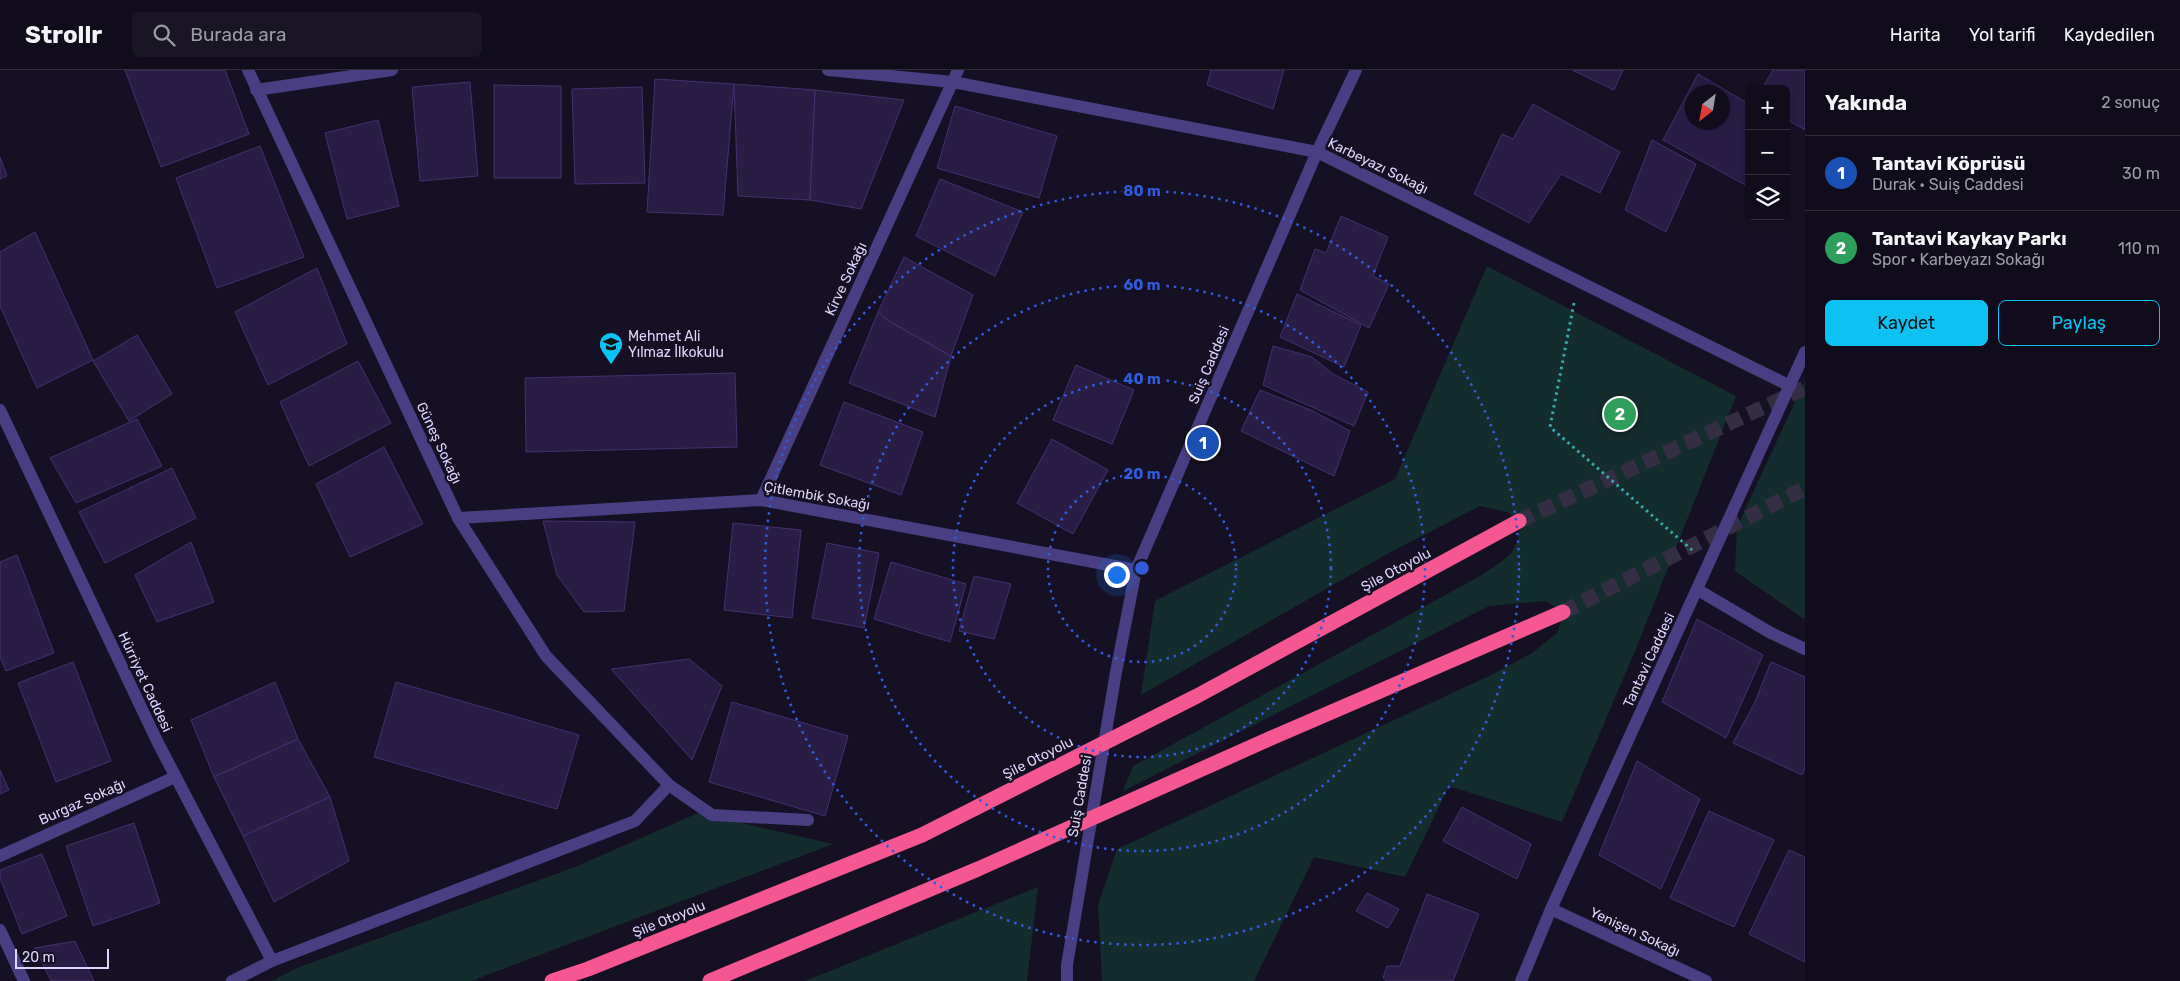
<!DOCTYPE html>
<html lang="tr">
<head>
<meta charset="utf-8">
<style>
  body { margin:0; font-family:Rubik,sans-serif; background:#191524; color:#f1f3f6 }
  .controls { position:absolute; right:15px; top:15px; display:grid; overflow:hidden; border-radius:8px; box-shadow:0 2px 8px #0003 }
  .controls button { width:45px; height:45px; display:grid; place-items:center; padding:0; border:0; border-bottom:1px solid #302c3a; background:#100c1b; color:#f1f3f6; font:25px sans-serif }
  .compass { position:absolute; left:1685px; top:15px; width:45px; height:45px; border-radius:50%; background:#100c1b; box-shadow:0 2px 8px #0003; rotate:211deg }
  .scale { position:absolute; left:15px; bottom:12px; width:94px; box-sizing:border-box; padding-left:5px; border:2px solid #ded5fd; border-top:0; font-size:14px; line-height:18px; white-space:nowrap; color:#ded5fd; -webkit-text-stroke:4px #161024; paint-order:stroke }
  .you { position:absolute; left:1116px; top:504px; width:18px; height:18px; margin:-12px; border:4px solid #fff; border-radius:50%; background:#1a73e8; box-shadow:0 0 0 8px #1a73e833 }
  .badge { display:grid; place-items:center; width:32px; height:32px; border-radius:50%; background:#0dc1f2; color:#fff; font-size:16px; font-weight:700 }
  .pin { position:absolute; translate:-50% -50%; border:2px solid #fff; box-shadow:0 1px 5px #0006 }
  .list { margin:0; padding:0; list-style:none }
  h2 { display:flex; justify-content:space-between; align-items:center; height:65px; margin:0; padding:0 20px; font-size:21px }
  h2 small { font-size:16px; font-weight:400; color:#9c9ba3 }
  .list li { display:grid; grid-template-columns:32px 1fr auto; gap:15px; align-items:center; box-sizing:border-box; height:75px; padding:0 20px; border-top:1px solid #302c3a }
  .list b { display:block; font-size:19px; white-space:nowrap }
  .list p { margin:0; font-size:16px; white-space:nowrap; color:#9c9ba3 }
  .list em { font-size:16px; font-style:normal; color:#9c9ba3 }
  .actions { display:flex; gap:10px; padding:15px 20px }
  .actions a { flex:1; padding:11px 0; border:1px solid #0dc1f2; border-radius:8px; text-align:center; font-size:18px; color:#0dc1f2 }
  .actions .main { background:#0dc1f2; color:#111 }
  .icon { flex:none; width:28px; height:28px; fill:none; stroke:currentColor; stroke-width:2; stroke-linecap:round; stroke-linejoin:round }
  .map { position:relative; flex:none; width:1805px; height:911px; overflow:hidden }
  header { display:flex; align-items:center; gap:30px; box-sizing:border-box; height:70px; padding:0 25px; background:#100c1b; border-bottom:1px solid #302c3a }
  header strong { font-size:24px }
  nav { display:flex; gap:28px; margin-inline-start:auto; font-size:18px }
  .search { width:350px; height:45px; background:#191524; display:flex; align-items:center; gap:12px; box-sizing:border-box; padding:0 18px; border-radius:8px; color:#9c9ba3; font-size:19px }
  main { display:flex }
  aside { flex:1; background:#100c1b }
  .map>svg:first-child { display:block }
  .green { fill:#132c2e }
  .building { fill:#291d44; stroke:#44306f; fill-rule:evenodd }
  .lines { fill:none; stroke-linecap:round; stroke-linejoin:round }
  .highway-tunnel { stroke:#342e45; stroke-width:15; stroke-dasharray:15 8; stroke-linecap:butt }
  .path { stroke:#36aab1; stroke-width:3; stroke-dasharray:2.5 4; stroke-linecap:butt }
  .minor { stroke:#483e81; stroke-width:12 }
  .highway { stroke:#f65792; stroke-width:15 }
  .ring { fill:none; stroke:#305cdc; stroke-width:2.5; stroke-dasharray:2.5 5 }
  .labels { text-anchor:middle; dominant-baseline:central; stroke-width:5; stroke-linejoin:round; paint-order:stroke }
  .street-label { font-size:14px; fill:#ded5fd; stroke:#161024 }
  .poi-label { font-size:14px; fill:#ded5fd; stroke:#161024; text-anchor:start }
  .centre { fill:#305cdc; stroke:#161024; stroke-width:2.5 }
  .ring-label { font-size:15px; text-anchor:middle; font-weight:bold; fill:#305cdc; stroke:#161024; stroke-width:5; stroke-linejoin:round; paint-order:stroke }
</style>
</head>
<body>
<header>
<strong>Strollr</strong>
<div class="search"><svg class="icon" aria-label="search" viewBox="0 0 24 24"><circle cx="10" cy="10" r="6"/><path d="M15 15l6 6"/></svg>Burada ara</div>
<nav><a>Harita</a><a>Yol tarifi</a><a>Kaydedilen</a></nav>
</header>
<main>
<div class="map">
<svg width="1805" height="911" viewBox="0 0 1805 911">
  <rect width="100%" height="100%" fill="#161024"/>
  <g class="green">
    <path d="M1487,196L1736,326L1638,574L1562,752L1449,716L1405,807L1314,787L1254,911H1102L1098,835L1117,779L1491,605L1532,583L1558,562L1563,542L1546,531L1489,536L1123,721L1133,696L1480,506C1503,490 1522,483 1519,451L1507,442L1480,436L1387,484L1141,625L1155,531L1395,409Z"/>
    <polygon points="1805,310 1805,547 1804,549 1735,501 1737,457"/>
    <polygon points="698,743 833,774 471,911 271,911 297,898 575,797"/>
    <polygon points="1038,817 1027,911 805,911"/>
  </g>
  <g class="building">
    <polygon points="125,0 225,0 249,64 161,97"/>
    <polygon points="1211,0 1284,0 1273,39 1207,15"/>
    <polygon points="1572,0 1623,0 1614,20"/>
    <polygon points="1773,0 1805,0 1805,60 1786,49 1786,19 1762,19"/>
    <path d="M1698,4L1749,34V117L1663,70ZM1692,22H1722V52H1692Z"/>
    <polygon points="655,9 734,14 723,145 647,142"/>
    <polygon points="470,12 478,106 420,111 412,17"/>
    <polygon points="734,14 815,20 810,130 738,126"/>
    <polygon points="494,15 561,16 561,108 494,108"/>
    <polygon points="642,17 645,113 575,114 572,19"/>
    <polygon points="815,20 904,30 861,139 810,130"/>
    <polygon points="1533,34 1620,82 1600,123 1561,104 1529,153 1474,124 1502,64 1513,69"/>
    <polygon points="955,36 1057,66 1039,128 937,98"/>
    <polygon points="378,50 399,136 347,149 325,63"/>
    <polygon points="1652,70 1696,94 1666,162 1625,140"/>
    <polygon points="260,76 304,187 217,218 176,108"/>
    <polygon points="0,87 7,106 0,109"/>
    <polygon points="940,109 1023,142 995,206 916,166"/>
    <polygon points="1341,146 1388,167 1373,206 1389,214 1369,258 1300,220 1315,179 1326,183"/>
    <polygon points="35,162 93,290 37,318 0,236 0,182"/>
    <polygon points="904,187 973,225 951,286 887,250 878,242"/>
    <polygon points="317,198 347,274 268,315 235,242"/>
    <polygon points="1297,224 1361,255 1344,297 1280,267"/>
    <polygon points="878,242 887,250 951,286 935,347 849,313"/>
    <polygon points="137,265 172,324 129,351 93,291"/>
    <polygon points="1273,276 1312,287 1333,304 1368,322 1354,356 1263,315"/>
    <polygon points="358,291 391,353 309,396 280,332"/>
    <polygon points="1076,295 1134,320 1112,374 1053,350"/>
    <polygon points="735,303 737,377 526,382 525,308"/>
    <polygon points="1260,320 1313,341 1350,361 1334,406 1241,361"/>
    <polygon points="844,332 923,362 901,425 820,395"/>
    <polygon points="137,349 162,396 76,433 50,388"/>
    <polygon points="1052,369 1108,400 1073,464 1017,433"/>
    <polygon points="384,377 423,454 350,487 316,414"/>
    <polygon points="172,398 196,448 105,493 79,442"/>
    <polygon points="543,451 635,452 624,541 584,542 557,505"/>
    <polygon points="733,453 801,460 792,548 724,540"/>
    <polygon points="191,472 214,532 157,552 135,505"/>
    <polygon points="827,473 879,483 864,558 812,548"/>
    <polygon points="17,485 54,583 6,601 0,587 0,492"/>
    <polygon points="891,492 966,514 950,572 874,549"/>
    <polygon points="974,506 1011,514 994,569 959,561"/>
    <polygon points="1697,549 1763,585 1726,668 1662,632"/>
    <polygon points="689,589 722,616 692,690 611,599"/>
    <polygon points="73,592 111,691 56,712 18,613"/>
    <polygon points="1771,592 1805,607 1805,699 1802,705 1733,673 1754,634"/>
    <polygon points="275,612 298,669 214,707 191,650"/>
    <polygon points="396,612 579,665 557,739 374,687"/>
    <polygon points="732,632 848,666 825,746 709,712"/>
    <polygon points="298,669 330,727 243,766 214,707"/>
    <polygon points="1637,691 1700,729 1661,819 1599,785"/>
    <polygon points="0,700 9,720 0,724"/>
    <polygon points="330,727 349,791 274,832 243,766"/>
    <polygon points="1462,737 1531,774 1517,809 1443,771"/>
    <polygon points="1709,741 1774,770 1734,857 1670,828"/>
    <polygon points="134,753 160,833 93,856 66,776"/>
    <polygon points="1789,780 1805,787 1805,892 1749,864"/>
    <polygon points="42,784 67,846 22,864 0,808 0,800"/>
    <polygon points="1367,823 1399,839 1388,858 1356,841"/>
    <polygon points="1427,824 1479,844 1453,911 1386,911 1383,908 1387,896 1400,896"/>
    <polygon points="75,871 94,911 51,911 35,878"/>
  </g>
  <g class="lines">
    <g class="highway-tunnel">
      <polyline points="1519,451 1805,318"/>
      <polyline points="1563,542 1805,418"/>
    </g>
    <polyline class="path" points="1574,233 1550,357 1692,480"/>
    <g class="minor">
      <polyline points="248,0 458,448 546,586 669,715 712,745 808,750"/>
      <polyline points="828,0 953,12 1317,82 1790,316"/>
      <polyline points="256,20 392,0"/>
      <polyline points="0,340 158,673 272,891"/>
      <polyline points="761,430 958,0"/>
      <polyline points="458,448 761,430 1136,500"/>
      <polyline points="1698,520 1771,563 1805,579"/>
      <polyline points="0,786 175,707"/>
      <polyline points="1551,839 1706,911"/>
      <polyline points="0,860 24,911"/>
      <polyline points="232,911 272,891 635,751 669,715"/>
      <polyline points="1067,911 1067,895 1116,602 1136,500 1317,82 1356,0"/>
      <polyline points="1521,911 1551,839 1805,282"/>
    </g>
    <g class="highway">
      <polyline points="552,911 588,899 922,765 1197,626 1519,451"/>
      <polyline points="710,911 978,799 1269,669 1563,542"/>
    </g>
  </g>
  <g class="ring">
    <circle cx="1142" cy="498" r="94"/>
    <circle cx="1142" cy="498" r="189"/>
    <circle cx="1142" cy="498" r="283"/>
    <circle cx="1142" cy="498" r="377"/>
  </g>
  <defs>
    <g id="school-pin" transform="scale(1.25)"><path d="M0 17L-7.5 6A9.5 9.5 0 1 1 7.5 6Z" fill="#0dc1f2" stroke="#161024"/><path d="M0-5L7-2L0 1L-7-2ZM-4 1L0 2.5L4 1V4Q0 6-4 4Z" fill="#111"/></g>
  </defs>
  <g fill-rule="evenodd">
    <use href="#school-pin" x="611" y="274"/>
  </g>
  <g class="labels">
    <g class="street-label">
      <text transform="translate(1378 96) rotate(26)">Karbeyazı Sokağı</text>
      <text transform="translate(846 209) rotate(-65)">Kirve Sokağı</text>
      <text transform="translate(1209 295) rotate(-67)">Suiş Caddesi</text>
      <text transform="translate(439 373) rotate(65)">Güneş Sokağı</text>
      <text transform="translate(817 426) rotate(10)">Çitlembik Sokağı</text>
      <text transform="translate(1396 500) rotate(-28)">Şile Otoyolu</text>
      <text transform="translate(1649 590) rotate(-65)">Tantavi Caddesi</text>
      <text transform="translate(145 612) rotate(65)">Hürriyet Caddesi</text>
      <text transform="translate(1038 688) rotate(-27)">Şile Otoyolu</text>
      <text transform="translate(1080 726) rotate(-80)">Suiş Caddesi</text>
      <text transform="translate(82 732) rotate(-24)">Burgaz Sokağı</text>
      <text transform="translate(669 849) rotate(-22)">Şile Otoyolu</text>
      <text transform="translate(1635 862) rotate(25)">Yenişen Sokağı</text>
    </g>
    <g class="poi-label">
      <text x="628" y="266">Mehmet Ali<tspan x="628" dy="16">Yılmaz İlkokulu</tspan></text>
    </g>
  </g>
  <circle cx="1142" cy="498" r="8" class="centre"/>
  <g class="ring-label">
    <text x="1142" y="126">80 m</text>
    <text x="1142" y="220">60 m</text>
    <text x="1142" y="314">40 m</text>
    <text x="1142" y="409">20 m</text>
  </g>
</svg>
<div class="controls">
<button>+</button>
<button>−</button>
<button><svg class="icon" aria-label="layers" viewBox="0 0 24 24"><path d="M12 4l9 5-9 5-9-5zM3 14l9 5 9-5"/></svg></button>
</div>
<svg class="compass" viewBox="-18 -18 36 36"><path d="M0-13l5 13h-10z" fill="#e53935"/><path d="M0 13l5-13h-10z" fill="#9c9ba3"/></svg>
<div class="scale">20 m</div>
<div class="you"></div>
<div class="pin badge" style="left:1203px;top:373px;background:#1a4fb4">1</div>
<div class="pin badge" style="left:1620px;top:344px;background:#2e9e5b">2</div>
</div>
<aside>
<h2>Yakında<small>2 sonuç</small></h2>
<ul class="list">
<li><span class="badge" style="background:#1a4fb4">1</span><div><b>Tantavi Köprüsü</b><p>Durak · Suiş Caddesi</p></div><em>30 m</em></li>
<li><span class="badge" style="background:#2e9e5b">2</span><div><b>Tantavi Kaykay Parkı</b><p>Spor · Karbeyazı Sokağı</p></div><em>110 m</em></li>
</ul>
<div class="actions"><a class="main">Kaydet</a><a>Paylaş</a></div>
</aside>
</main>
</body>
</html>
